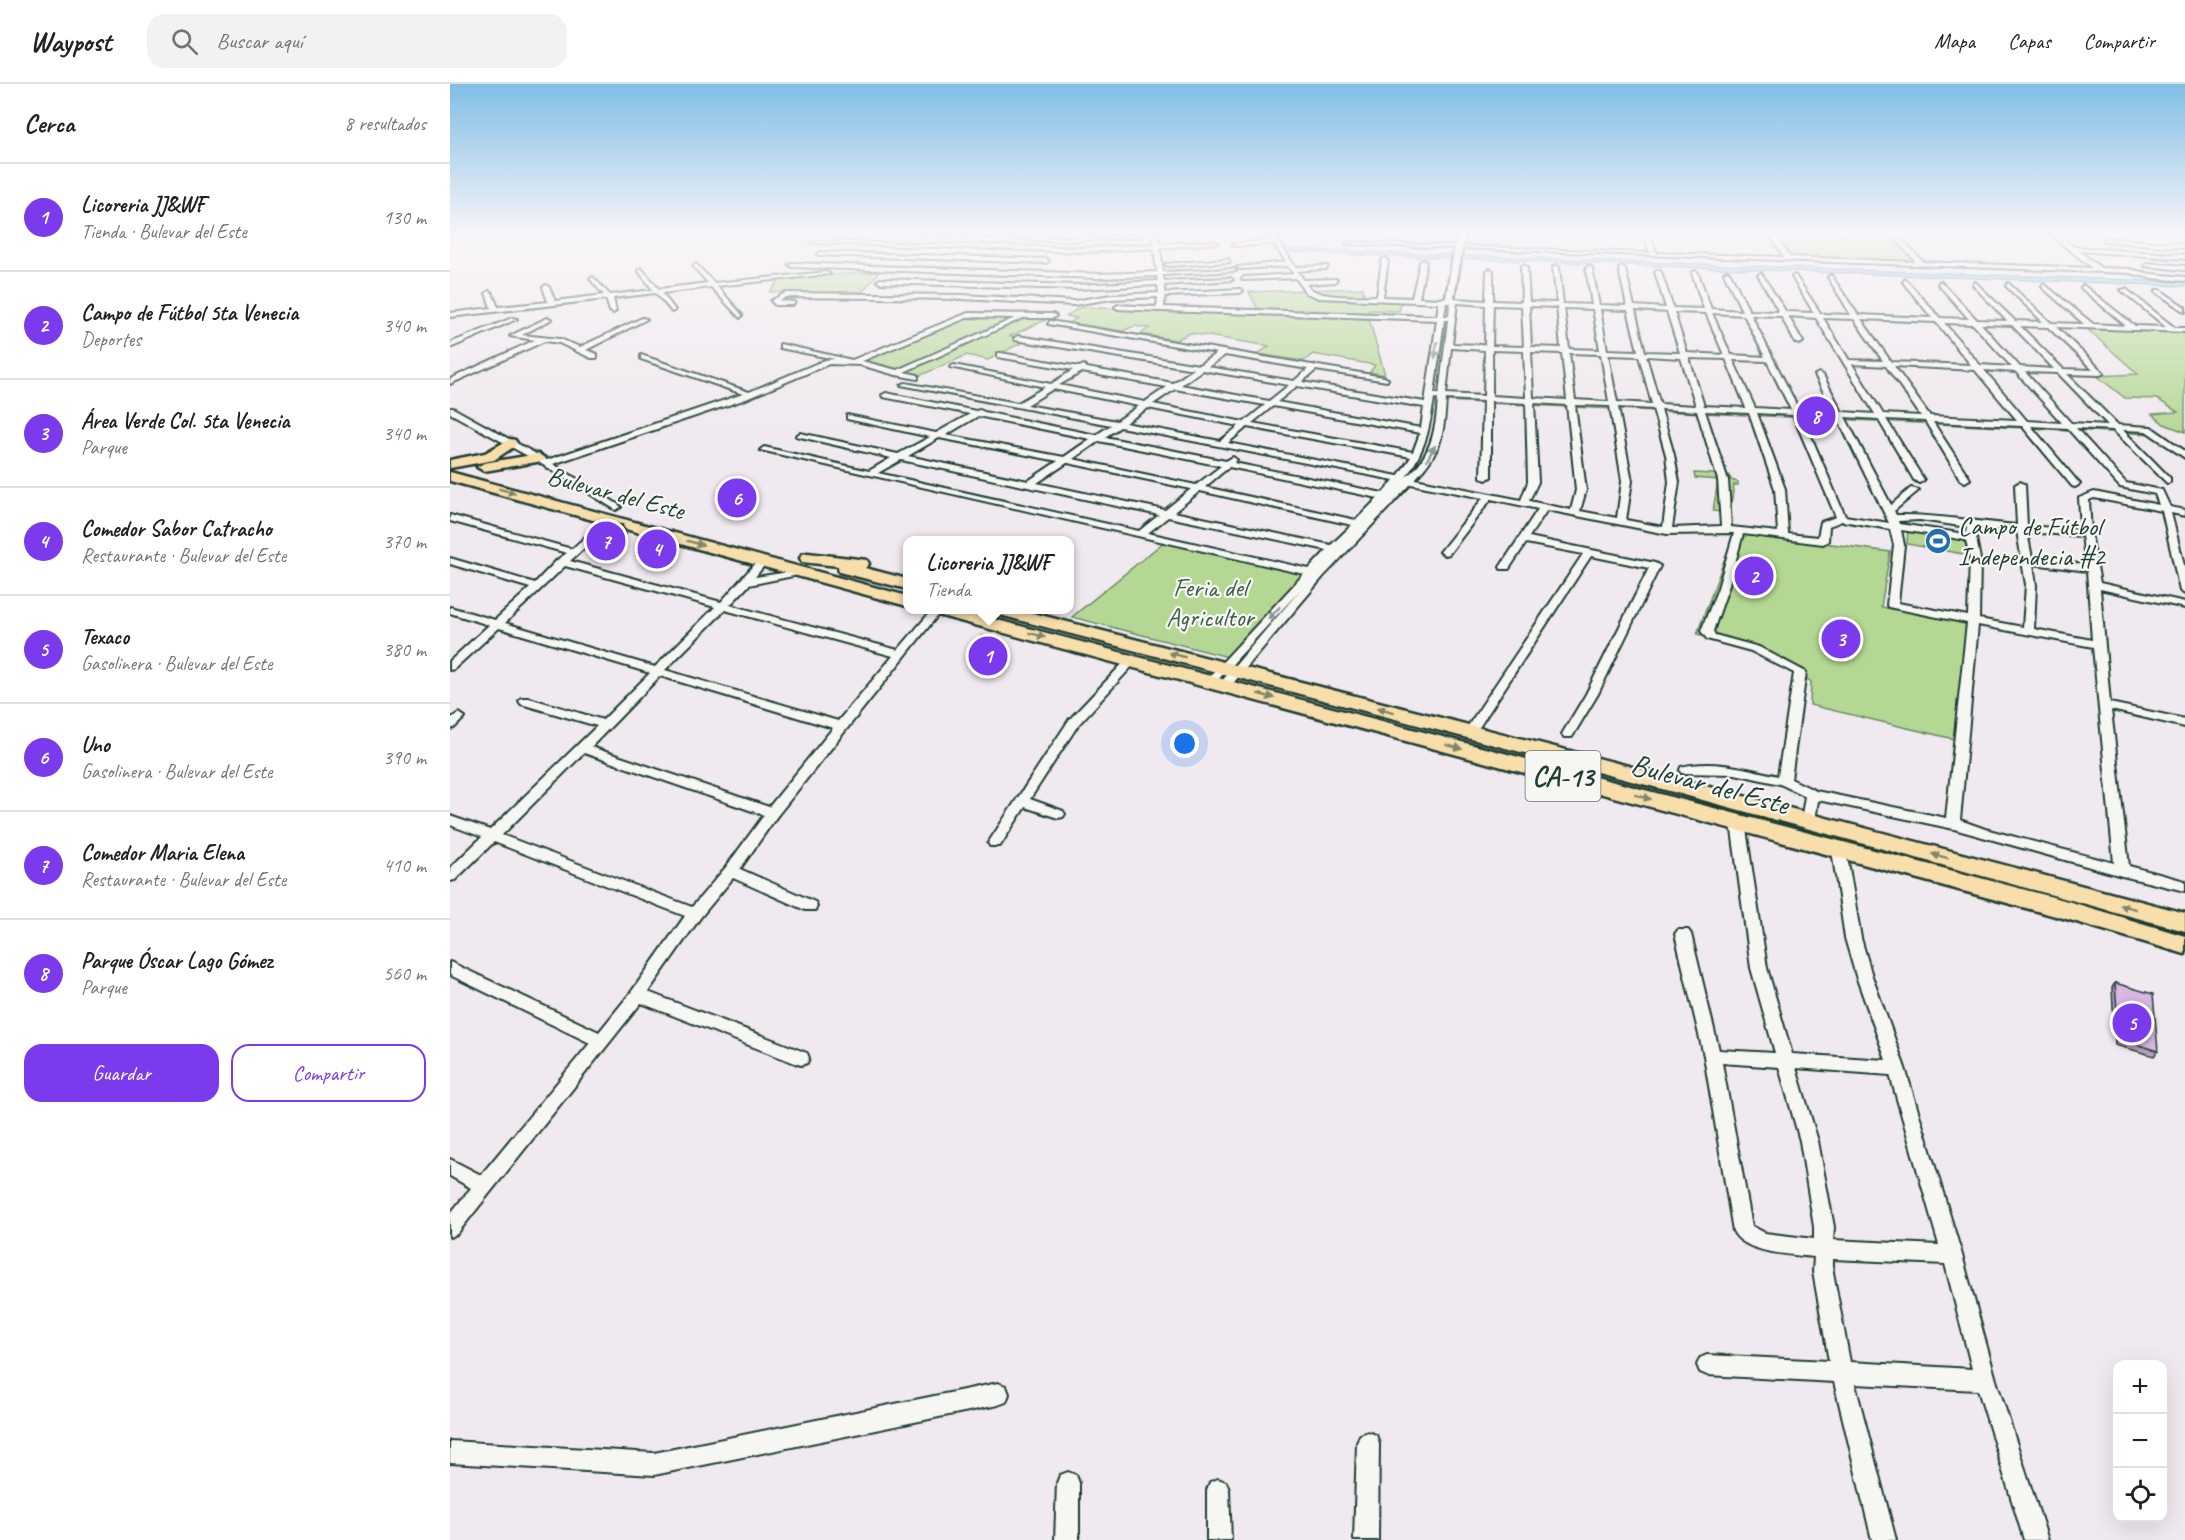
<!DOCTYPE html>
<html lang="es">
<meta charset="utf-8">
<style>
:root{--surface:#fff;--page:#f2f2f2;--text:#222;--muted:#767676;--line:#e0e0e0;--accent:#7c3aed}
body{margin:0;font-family:Caveat,sans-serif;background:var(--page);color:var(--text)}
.controls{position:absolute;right:18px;bottom:18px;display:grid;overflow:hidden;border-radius:12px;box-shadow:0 6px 24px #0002}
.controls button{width:54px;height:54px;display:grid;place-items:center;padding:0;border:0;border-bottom:2px solid var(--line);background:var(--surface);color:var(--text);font:30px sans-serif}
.you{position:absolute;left:735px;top:660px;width:21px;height:21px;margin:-15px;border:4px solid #fff;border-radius:50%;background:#1a73e8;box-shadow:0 0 0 9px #1a73e833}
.badge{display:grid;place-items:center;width:39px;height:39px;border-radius:50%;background:var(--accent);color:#fff;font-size:20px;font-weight:700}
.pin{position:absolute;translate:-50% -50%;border:3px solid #fff;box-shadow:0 2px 6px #0006}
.popup{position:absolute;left:453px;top:452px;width:171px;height:78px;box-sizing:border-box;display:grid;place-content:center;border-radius:12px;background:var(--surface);filter:drop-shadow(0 2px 4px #0005);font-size:20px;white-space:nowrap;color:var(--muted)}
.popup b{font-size:22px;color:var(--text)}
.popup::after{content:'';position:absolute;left:50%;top:100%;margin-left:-12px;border:12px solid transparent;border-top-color:var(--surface)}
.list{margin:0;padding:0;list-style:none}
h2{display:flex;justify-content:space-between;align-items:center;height:78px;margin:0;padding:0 24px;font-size:26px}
h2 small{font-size:20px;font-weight:400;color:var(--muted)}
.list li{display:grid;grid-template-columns:39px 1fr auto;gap:18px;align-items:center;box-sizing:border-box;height:108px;padding:0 24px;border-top:2px solid var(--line)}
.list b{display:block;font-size:22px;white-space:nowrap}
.list p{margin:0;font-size:20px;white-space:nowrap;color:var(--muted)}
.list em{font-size:20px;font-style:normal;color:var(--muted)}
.actions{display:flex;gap:12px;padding:18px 24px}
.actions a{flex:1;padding:14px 0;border:2px solid var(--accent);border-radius:18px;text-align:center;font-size:21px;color:var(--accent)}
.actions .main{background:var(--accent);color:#fff}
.icon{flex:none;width:33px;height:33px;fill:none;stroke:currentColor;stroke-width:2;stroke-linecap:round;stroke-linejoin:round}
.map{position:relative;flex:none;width:1735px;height:1456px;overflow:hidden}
header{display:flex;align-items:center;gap:36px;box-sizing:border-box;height:84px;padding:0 30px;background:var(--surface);border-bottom:2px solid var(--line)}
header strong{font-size:28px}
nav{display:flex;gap:33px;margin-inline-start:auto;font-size:21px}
.search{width:420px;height:54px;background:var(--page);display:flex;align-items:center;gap:15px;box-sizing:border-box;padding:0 21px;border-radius:18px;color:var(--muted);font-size:22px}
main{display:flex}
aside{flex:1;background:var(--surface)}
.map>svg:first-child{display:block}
.green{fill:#b4d893;stroke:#6a8a64;stroke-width:1.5}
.water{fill:#84cde4;stroke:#5c939e;stroke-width:1.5}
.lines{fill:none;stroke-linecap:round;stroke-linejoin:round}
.minor-casing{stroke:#1f3d34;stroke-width:4}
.tertiary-casing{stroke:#1f3d34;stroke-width:5}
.trunk-casing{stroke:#1f3d34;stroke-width:5}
.minor{fill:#f6f6f2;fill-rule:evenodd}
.tertiary{fill:#f6f6f2;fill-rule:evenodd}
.trunk{fill:#f8deab;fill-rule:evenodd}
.wall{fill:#bb9dc3;stroke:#1f3d34;stroke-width:1.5}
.shaded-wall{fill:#98809f;stroke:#1f3d34;stroke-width:1.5}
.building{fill:#d9b7e3;stroke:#1f3d34;stroke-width:1.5}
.oneway{fill:#8a9a93}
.oneway2{fill:#81856a}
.labels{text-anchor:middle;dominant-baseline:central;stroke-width:4.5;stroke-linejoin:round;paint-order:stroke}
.far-street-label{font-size:26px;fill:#1f3d34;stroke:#f6f6f2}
.far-poi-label{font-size:26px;fill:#1f3d34;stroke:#f6f6f2;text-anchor:start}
.far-park-label{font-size:26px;fill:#3d5c47;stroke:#f6f6f2}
.shield{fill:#f6f6f2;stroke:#60746d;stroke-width:1.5}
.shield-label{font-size:28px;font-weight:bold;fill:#1f3d34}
.street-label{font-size:30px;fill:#1f3d34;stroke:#f6f6f2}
</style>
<header>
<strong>Waypost</strong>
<div class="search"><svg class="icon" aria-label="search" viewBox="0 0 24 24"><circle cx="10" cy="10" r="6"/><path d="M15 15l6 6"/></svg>Buscar aquí</div>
<nav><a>Mapa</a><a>Capas</a><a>Compartir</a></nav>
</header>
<main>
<aside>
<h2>Cerca<small>8 resultados</small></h2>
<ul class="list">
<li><span class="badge">1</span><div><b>Licoreria JJ&amp;WF</b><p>Tienda · Bulevar del Este</p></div><em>130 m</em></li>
<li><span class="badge">2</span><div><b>Campo de Fútbol 5ta Venecia</b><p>Deportes</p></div><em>340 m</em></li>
<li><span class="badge">3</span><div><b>Área Verde Col. 5ta Venecia</b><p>Parque</p></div><em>340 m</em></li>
<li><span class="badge">4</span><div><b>Comedor Sabor Catracho</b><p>Restaurante · Bulevar del Este</p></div><em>370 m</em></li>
<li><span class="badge">5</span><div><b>Texaco</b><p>Gasolinera · Bulevar del Este</p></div><em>380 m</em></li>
<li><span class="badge">6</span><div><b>Uno</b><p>Gasolinera · Bulevar del Este</p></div><em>390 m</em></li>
<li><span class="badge">7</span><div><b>Comedor Maria Elena</b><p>Restaurante · Bulevar del Este</p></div><em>410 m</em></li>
<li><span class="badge">8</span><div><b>Parque Óscar Lago Gómez</b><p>Parque</p></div><em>560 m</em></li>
</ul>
<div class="actions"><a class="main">Guardar</a><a>Compartir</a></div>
</aside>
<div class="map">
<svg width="1735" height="1456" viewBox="0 0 1735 1456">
<rect width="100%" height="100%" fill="#f0e9ef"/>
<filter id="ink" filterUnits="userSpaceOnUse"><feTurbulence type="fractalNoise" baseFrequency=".0167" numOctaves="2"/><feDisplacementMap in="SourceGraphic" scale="12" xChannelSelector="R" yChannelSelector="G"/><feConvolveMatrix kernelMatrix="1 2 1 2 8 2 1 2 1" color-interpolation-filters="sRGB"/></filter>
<g filter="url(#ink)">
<!-- green -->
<path class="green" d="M1325,150L1442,151L1469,180L1340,175Z
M429,188L412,208H320L331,194Z
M913,204L915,215L952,216L949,227L919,226L917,230L809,227L799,208Z
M630,223L919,235L935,291L920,288L925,281L863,270L854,277L808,270L819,262L740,249L726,256L690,250L699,244L684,242L673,247L619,239L627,234L617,232Z
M517,229L602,233L560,252L577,256L538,276L517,271L462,295L400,278Z
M1635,243L1735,247V348L1714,340L1702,330L1728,328L1707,315L1675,314L1647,292L1688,290Z
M993,313L1695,346L1702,350L993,317Z
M1244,389L1279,391L1281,396L1288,398V401H1284L1280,429L1263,427L1268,396L1245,394Z
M1458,443L1519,455V471L1457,460Z
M1285,447L1440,468L1431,523L1517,537L1504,655L1360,621L1361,598C1331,571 1286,559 1247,550Z
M715,457L856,490L778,573L622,533Z"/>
<!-- water -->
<path class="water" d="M838,165L1735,198V202L840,168Z"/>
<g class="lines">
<!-- minor casing -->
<g class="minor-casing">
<path id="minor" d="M463,150L618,153L689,151L692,153L618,157Z
M703,150H709L710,160L765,157L768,159L710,164L713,188L783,185L786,187L713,191L714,197L780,194L783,196L714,201L715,209L790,205L793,207L790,209L715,212L714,223L987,232L989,219L869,214L856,209L846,194L792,196L794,193L844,190L838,182L790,185L787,183L836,178L824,160L785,162L782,160L822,156L818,150H824L845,183L878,182L876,185L847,187L854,196L887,195L885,198L856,200C866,216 908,212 927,212L932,176L935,174L938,176L933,213L962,214L970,178L973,176L976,178L969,214L991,215L1000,211L1007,215L1036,217L1037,187L1040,185L1043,187V217L1072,218L1071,183L1074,181L1077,183L1079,218L1107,219L1103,183L1106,181L1109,183L1113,220L1142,221L1136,184L1139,182L1142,184L1149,221L1177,222L1169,185L1172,183L1175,185L1184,222L1216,224L1205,188L1208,186L1211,188L1223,224L1254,225L1242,189L1245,187L1248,189L1261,225L1292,227L1274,189L1277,187L1280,189L1299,227L1329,228L1308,191L1311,189L1336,228L1364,229L1342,193L1345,191L1371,230L1401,231L1378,193L1381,191L1408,231L1482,234L1453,198L1455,195L1490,234L1519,235L1488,200L1490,197L1527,236L1557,237L1523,201L1525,198L1565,237L1593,238L1556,202L1558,199L1601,239L1634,240L1592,203L1594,200L1643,240L1676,242L1631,204L1633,201L1685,242L1716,243L1671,206L1676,205L1725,244H1735V248L1606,243L1654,289L1650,291L1617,290L1668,341L1701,343L1735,367V374L1696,347L1673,346L1720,394V398L1717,399L1663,346L1626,344L1676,399L1712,406L1720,423L1735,426V432L1721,429L1735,485V510L1730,507L1712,427L1644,414L1639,416L1641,449L1650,499L1735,518V524L1650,505L1660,619L1735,635V643L1661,626L1679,782L1735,797V807L1672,792L1504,745L1368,716L1365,737L1358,742L1351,737L1355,712L1330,700L1285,690L1231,689L1230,686L1231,683C1264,675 1297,685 1328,692L1344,589L1301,567L1257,555L1251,547L1268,504L1284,449L1217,450L1097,426L1079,453L1205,479L1210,482L1148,610L1122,653H1114L1112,650L1136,610L1199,484L1141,472L1026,648L1020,652L1014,648L1133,470L1076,459L1059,485H1051L1050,483L1088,425L1041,415L999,470L995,471L990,468L1033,414L961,400L873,493L779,604H771L769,601L771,598L851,505L765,599L761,601L755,597L854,490L310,366L314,363L419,387L441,374L346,352L350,349L448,370L480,353L397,335V331L486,349L520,330L433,313L432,311L436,309L526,327L530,326L534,328L646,351L661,341L451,301L455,299L568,319L595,303L500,283L504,281L601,300L623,286L548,273V269H551L629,283L634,281L637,284L723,299L744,285L565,256L564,254L568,252L749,281L767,269L598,240L600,237L934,293L938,295L937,297L866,286L852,298L975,318L987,236L710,227L668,225L665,223L668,221L707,223L708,213L661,215L624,221L512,215L336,213L329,217L345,218L343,221H325L321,217L335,209L512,211L624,217L661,211L709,209L708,201L627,205L430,199L427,197L430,195L627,201L708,197L707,192L648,194L342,183L339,181L342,179L648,190L707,188L704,164L634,168L361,159L364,157L634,164L704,160ZM996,219H1000L999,232H994ZM1007,219L1036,221L1035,261L1002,260ZM1043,221L1072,222L1074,263L1042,262ZM1079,222L1107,223L1111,264L1081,263ZM1114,224L1143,225L1150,266L1119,265ZM1150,225L1178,226L1188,267L1157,266ZM1185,226L1217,228L1230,269L1195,268ZM1224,228L1256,229L1274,271L1237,269ZM1262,229L1294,231L1315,273L1281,271ZM1301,231L1331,232L1345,258L1349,260L1353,258L1338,232L1366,234L1425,330L1392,328L1373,291L1369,289L1365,291L1384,328L1349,326ZM1373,234L1404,235L1433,277L1399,276ZM1411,235L1486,238L1521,281L1441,278ZM994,236H998L989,310H984ZM1494,239L1523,240L1562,283L1530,281ZM1531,240L1562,241L1604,285L1570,283ZM1570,242L1598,243L1643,286L1613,285ZM1001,264L1035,266L1034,312L996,310ZM1042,266L1074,267L1076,314L1042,312ZM1081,268L1112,269L1117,316L1083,314ZM1119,269L1151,270L1159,318L1125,316ZM775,271L858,285L844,297L758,283ZM1158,271L1189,272L1202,320L1167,318ZM1196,272L1231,274L1246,322L1210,320ZM1239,274L1276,275L1296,324L1254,322ZM1283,276L1317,277L1341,326L1305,324ZM1402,280L1436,282L1471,332L1433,330ZM1444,282L1525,286L1567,336L1480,332ZM752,286L839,301L819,317L731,301ZM1534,286L1566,288L1612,339L1577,337ZM632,288L717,303L695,318L609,301ZM1575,288L1608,289L1658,341L1621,339ZM847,302L974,323L971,344L827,318ZM603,305L689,322L667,337L577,321ZM725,305L815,321L794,338L703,320ZM984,314L988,315C986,346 981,373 956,393C975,366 979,348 984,314ZM996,315L1033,317L1031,393L1036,396L1041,393V317L1076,319L1078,398L1071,416L965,395C991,368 994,352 996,315ZM1084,319L1117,321L1126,406L1121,426L1079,417L1088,398ZM1125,321L1160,322L1172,397L1167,434L1130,427L1136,406ZM823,322L970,349L963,368L802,339ZM1168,323L1203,325L1216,371L1219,398L1213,443L1176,436L1182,397ZM698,324L789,342L770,357L675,339ZM1211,325L1247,327L1268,396L1271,442L1222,444L1229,398L1224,371ZM1255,327L1299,329L1325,405L1328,448L1281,443L1278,396ZM1307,329L1343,331L1386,433L1371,438L1368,453L1338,450L1335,405ZM1352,331L1387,333L1439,439L1395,432ZM528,332L640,355L614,373L496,351ZM1395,333L1428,335L1464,396L1469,399L1474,396L1436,335L1475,337L1510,395L1515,398L1520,395L1483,338L1572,342L1622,402L1625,403L1630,400L1628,398L1581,342L1617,344L1670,403L1705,410L1709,421L1644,408L1629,414L1631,446L1577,442L1575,401L1570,398L1565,401L1567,441C1527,438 1486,430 1446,431L1444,427L1469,406L1461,404L1441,421ZM670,343L944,396L933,409L784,379L787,376L783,373L776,377L655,353ZM797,343L961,373L948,392L778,359ZM489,354L608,377L578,397L458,372ZM649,357L771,382L746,401L623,375ZM451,376L709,431L689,447L428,389ZM617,379H618L741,405L715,426L587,399ZM779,383L928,414L906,436L755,403ZM750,407L902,441L881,461L724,428ZM718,433L877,466L859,485L698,449ZM1470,436L1517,443L1516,450L1449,440L1448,437ZM1392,437L1440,445L1444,461L1437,521L1438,523L1517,539L1496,734L1366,707L1341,695L1356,588L1309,563L1265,551L1263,547L1278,504L1293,450L1373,460L1378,457L1379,442ZM1527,444L1567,447L1576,501L1573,543L1529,535L1530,475L1526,454ZM1451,446L1516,456L1520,475L1518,532L1448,519L1454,461ZM1577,448L1632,452L1636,481L1582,474ZM1583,480L1637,487L1642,556L1584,545L1586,501ZM1528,541L1643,563L1664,779L1535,745L1510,736Z
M1193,150H1199L1207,169L1334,173L1319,150H1325L1340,173L1466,178L1441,150H1447L1473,178L1642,184L1600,150H1607L1624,163L1735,171V175L1629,167L1651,184L1679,185L1701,190L1735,193V197L1701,194L1679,189L896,160L899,158L1200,169Z
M1656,154L1735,160V164L1654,157Z
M370,168L596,175L599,177L596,179L368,171Z
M778,175L780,178L718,182L715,180Z
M1697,179L1735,182V186L1695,182Z
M246,180L264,199L377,188L380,190L267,202L292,231L290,234L261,203L212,209L225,226L222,228L206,209L163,214L166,227L163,229L160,227L156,215L0,233V229L41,224L36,209L39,207L42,209L48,223L98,218L93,203L96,201L99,203L105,217L154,211L140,195L143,193L160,211L203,206L188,186L191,184L209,205L258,199L243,182Z
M1706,206H1710L1735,223V228L1706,208Z
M518,229L603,230L606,232L603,234H573L454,288L468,291V295L446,291L410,281L379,280L296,315L103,380L169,421L171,423L166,426L85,376L0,329V324H3L97,376L293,310L191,275V271L299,308L375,276L385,275L330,264V260L402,276ZM519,233L565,234L447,286L412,277Z
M62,234L67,235L0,264V259Z
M97,234L102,235L72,251L110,255L130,263L192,234L197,235L136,266L147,270V274H141L109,259L95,257L0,300V295L85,256L60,252Z
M0,431L122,465L149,441H155V445L120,477L271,518L308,476L312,475L317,478L305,493L353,486V490L299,501L280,521L448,566L482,526H492L327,732L290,785L365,818L367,822L365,826H355L283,794L250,834L198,908L357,969L359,974L357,979L351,981L345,979L191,919L7,1150L0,1153V1130L21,1104L0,1092V1075L31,1091L140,959L0,891V878L149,948L182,907L235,832L44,758L5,796L0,797V784L32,753L0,741V732L40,746L147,642L71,620L69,617L71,614H79L153,636L200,589L49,544L4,585L0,586V577L39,541L0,529V523L45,536L80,504L0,480V474L85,499L107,476L117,469L0,437ZM115,482L265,523L205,583L55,539ZM275,526L443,572L388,637L215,586ZM210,592L383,644L319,723L141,663ZM134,669L314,731L276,783L242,823L52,751Z
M682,573L686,574V578L628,641L580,715L613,727L615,730L613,733L608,734L575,723L550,762H540L538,759L540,756L619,636L678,574Z
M9,629L15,633L4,644L0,645V635Z
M1288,734L1295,739L1317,884L1342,970L1436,976L1406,892L1395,854L1382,766L1389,761L1396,766L1411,854L1422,892L1455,984L1512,1171L1546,1296L1598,1456H1574L1528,1306L1405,1300L1446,1456H1422L1384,1298L1257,1291L1250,1288L1247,1281L1250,1274L1257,1271L1379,1277L1363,1188L1364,1173C1341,1170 1294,1170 1283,1147L1254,972L1225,850L1228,846H1238L1241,850L1269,966L1325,969L1301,884L1281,739ZM1272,979L1329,983L1350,1057L1364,1143V1155L1315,1149L1302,1142ZM1346,984L1440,991L1489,1161L1383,1156L1384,1143L1368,1057ZM1383,1175L1495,1180L1522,1285L1400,1278L1383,1188Z
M548,1299L556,1302L559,1310L556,1318L548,1321L204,1391L0,1379V1357L204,1369Z
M918,1348L926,1351L929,1359L928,1456H904L907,1359L910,1351Z
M618,1388L626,1391L629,1399V1456H605L607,1399L610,1391Z
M768,1395L776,1398L779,1406L781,1456H757V1406L760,1398Z"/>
</g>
<!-- tertiary casing -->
<g class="tertiary-casing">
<path id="tertiary" d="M1007,150H1015L1004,213L1000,215L996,213Z"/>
</g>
<!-- trunk casing -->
<g class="trunk-casing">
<path id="trunk" d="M60,355L65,356L67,359L65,362L44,376L0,384V376L35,369Z
M88,370L95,374L93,377L34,387L27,383L34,379Z
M0,388L457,512V522L0,397Z
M358,469L417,476L419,480L415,484L457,495V505L389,488L388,482L352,478L350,474L352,470Z
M481,526H509L1614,816L1735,852V870L1613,834L484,530Z
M543,526H571L1233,696L1735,829V847L1227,709L546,530Z"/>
</g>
<!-- minor -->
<use href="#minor" class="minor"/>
<!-- tertiary -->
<use href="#tertiary" class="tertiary"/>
<!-- trunk -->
<use href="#trunk" class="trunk"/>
</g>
<!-- wall -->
<path class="wall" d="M172,441L176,450L158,461H141L137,451Z
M552,566L542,578L525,577L523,567Z
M1665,899L1708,967L1704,972L1665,961L1662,904Z"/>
<!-- shaded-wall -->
<path class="shaded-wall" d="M172,441L176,450L158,461L154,452Z
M550,556L552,566L542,578L540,568Z"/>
<!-- building -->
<path class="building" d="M152,438L172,441L154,452L137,451Z
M532,552L550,556L540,568L523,567Z
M1665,899L1703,910L1708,967L1669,955Z"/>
<!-- one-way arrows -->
<defs><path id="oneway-solid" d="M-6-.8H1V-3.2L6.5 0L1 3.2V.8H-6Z" transform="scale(1.5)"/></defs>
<g class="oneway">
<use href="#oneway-solid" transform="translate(986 266) rotate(98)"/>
<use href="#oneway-solid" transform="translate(981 369) rotate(-61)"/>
<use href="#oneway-solid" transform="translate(824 529) rotate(133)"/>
</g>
<g class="oneway2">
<use href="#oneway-solid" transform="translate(57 407) rotate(15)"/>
<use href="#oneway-solid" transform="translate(245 459) rotate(15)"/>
<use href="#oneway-solid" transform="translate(587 551) rotate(15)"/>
<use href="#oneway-solid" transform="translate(727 571) rotate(-165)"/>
<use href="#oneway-solid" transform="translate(816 612) rotate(15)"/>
<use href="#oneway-solid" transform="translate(936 626) rotate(-165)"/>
<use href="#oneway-solid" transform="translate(1004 663) rotate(15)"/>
<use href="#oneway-solid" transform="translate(1193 713) rotate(15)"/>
<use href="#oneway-solid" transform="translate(1490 772) rotate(-165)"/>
<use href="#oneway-solid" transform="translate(1678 823) rotate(-165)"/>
</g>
</g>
<!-- sky -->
<linearGradient id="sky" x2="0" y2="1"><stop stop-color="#80bee6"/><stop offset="0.42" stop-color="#f8f5f8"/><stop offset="1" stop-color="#f8f5f8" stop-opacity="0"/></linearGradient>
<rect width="1735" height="354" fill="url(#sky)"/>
<!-- icons -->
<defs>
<g id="stadium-disc" transform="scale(1.35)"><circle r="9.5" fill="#1f6fb2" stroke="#f6f6f2"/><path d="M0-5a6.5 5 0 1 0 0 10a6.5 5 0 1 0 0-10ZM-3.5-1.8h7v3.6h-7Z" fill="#fff"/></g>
</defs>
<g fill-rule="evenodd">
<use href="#stadium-disc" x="1488" y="457"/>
</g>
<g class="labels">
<!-- far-street labels -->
<g class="far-street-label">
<text transform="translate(166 409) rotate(15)">Bulevar del Este</text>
</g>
<!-- far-poi labels -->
<g class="far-poi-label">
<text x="1508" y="442">Campo de Fútbol<tspan x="1508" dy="30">Independecia #2</tspan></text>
</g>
<!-- far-park labels -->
<g class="far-park-label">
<text x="760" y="503">Feria del<tspan x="760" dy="30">Agricultor</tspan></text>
</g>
<!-- shield labels -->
<rect class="shield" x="1075.5" y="667" width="75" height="50" rx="4.5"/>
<g class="shield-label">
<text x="1113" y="692">CA-13</text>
</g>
<!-- street labels -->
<g class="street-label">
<text transform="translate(1260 700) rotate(15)">Bulevar del Este</text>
</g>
</g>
</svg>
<div class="controls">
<button>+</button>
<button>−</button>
<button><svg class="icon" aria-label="locate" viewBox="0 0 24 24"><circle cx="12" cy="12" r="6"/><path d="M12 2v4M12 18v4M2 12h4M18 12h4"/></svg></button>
</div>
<div class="you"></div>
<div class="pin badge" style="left:538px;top:572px">1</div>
<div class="popup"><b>Licoreria JJ&amp;WF</b>Tienda</div>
<div class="pin badge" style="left:1304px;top:492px">2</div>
<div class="pin badge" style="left:1391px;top:555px">3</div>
<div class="pin badge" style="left:207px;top:465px">4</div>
<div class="pin badge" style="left:1682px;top:939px">5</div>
<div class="pin badge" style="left:287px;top:414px">6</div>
<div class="pin badge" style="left:156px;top:457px">7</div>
<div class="pin badge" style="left:1366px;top:332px">8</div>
</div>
</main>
